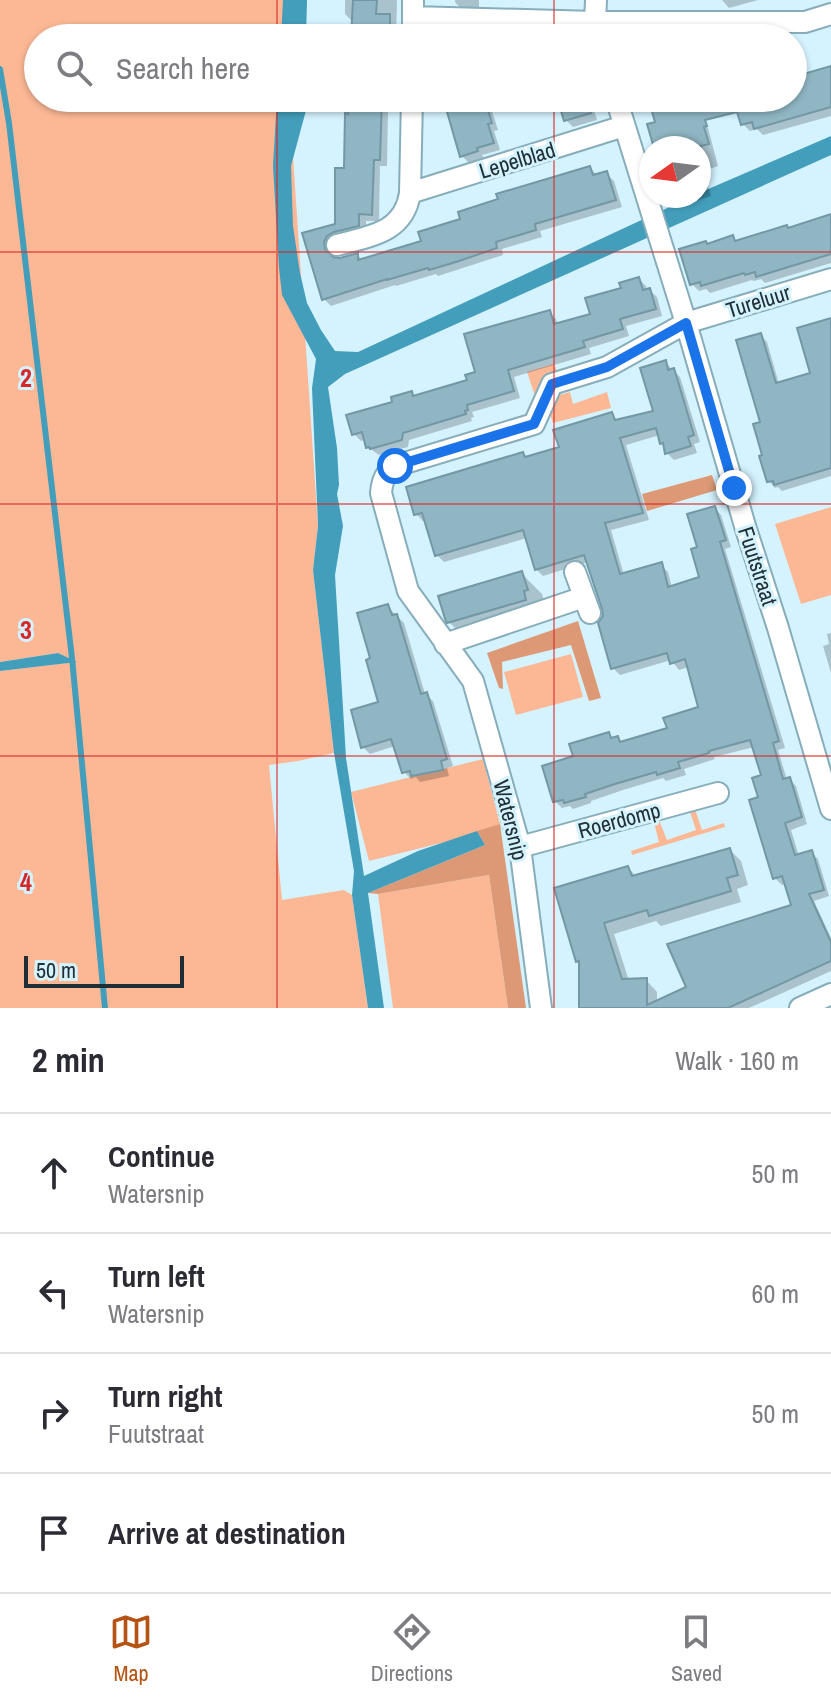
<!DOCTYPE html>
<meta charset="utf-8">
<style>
:root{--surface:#fff;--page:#f2f2f3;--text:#2b2b33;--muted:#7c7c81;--line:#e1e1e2;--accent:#b45313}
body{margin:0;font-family:"Archivo Narrow",sans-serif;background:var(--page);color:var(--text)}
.compass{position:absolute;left:639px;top:136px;width:72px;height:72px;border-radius:50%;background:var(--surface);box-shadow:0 2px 6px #0004;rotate:256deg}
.scale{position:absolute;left:24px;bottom:20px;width:160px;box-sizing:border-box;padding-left:8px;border:4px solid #202f35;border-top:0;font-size:22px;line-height:28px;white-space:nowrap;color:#202f35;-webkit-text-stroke:6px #d4f3ff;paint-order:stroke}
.stop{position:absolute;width:24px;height:24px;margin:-18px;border:6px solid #1a73e8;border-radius:50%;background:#fff}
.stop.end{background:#1a73e8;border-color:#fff;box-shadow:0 2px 8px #0008}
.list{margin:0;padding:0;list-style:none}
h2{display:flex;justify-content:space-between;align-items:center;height:104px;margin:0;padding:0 32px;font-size:34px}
h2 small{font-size:26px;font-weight:400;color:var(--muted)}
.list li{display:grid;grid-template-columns:52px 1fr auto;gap:24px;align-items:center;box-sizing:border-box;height:120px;padding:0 32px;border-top:2px solid var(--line)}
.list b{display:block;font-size:30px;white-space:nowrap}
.list p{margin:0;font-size:26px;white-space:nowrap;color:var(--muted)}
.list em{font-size:26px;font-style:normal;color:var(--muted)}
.icon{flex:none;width:44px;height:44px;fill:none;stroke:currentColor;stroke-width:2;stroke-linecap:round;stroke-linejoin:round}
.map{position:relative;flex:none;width:831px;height:1008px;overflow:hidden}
.search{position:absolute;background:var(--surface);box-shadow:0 2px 6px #0004;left:24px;right:24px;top:24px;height:88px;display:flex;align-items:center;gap:20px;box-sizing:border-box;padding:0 28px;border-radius:44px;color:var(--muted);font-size:30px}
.sheet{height:584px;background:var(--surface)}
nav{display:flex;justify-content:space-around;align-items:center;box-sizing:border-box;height:112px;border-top:2px solid var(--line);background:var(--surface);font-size:22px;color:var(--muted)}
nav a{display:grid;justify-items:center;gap:4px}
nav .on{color:var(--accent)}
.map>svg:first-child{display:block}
.green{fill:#fcb895}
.forest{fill:#dd9976}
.water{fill:#439ebb}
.shadow{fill:#0003}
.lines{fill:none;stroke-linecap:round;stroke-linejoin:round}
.stream{stroke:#439ebb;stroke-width:6}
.building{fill:#90b6c4;stroke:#7398a5;stroke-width:2}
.minor-casing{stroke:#87adbb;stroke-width:24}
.minor{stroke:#fff;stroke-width:20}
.route{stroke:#1a73e8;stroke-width:10}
.grid{fill:none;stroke:#d62828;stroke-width:2;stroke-opacity:0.55}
.labels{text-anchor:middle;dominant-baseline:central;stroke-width:6;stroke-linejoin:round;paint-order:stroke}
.street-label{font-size:22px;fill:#202f35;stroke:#d4f3ff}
.grid-label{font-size:26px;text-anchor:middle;font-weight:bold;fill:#d62828;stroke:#d4f3ff;stroke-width:6;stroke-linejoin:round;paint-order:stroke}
</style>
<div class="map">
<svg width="831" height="1008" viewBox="0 0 831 1008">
<rect width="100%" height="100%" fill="#d4f3ff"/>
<!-- green -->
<path class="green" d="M0,0H283L285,38H38V98H289L318,526L313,570L334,753L298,761L269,765L282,900L344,890L352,895L368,1008H0V671L75,662L58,653L0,662Z
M554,364L557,371L549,376L536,399L527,372Z
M570,392L573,404L607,392L611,408L553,423L549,411L553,397Z
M831,507V595L801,604L775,524Z
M571,654L583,697L516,715L504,672Z
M483,759L501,828L369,861L351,792Z
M695,809L702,830L724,823L725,827L632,855L631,851L659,842L654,823L659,820L667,840L696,830L690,812Z
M489,875L508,1008H393L378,894Z"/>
<!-- forest -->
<path class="forest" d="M712,475L717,490L647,511L642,494Z
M578,621L601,698L589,701L571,645L502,662L503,689L499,688L487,653Z
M500,824L526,1008H508L489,875L378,894L368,893L485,845L477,831Z"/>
<!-- water -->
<path class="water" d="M283,0H307L306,38H281Z
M277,98H308V103L291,166L293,226L300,273L307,303L321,330L335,351L358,352L693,196H699V193L831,136V155L345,374L328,387L337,448L339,485L337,494L343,526L335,575L346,758L364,876L418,851L477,831L485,845L368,893L384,1008H368L352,895L354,871L334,753L313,570L318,526L312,388L316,359L282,295L279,268L273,166Z
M58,653L77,662L0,671V662Z"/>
<!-- shadow -->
<path class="shadow" d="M345,0H397L396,38H353L352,21L345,14Z
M455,0H479V10H462L455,2Z
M722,0H758L729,8Z
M455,34L460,38H441Z
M831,67V116L763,135L757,129L750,131L743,124L741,117L736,112L732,98H793V79Z
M353,98H395L394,111H388L387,166H380L379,221H366V233L331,250L333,259L358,255L363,261L423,243L462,220L590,168L598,176L606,174L614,181L622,207L540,231L542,237L502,249L503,255L438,276L436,274L396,286L395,285L331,306L324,299L305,235L337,226L346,170L350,116Z
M445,98H488L498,130L494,131L500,150L482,155L484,158L469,163L462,156Z
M559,98H590L597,120L573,127L566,120Z
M650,98H681L708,128L718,166L704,171L711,196L687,204L680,196H699V148H656L657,123Z
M831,216V263L765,283L761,279L754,281L752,280L710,293L706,289L699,291L692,284L707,246L732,238L737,242L789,230Z
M639,279L646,286L647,291L649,290L657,297L662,316L626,326L629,336L589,348L591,354L514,377L520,398L472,412L474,417L471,418L472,421L409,440L408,447L379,455L368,447L366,439L361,441L354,434L395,403L412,393L416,397L469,381L549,312L556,319L558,325L592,315L623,289Z
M760,335L767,342L779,384L831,388V476L782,491L778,487L775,488L769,481L764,456Z
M665,362L680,377L700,442L694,444L697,453L674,460L667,453L660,435L626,445L649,520L611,530L624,575L661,565L668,572L672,588L702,579L699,549L715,508L721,515L731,547L725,549L785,748L778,750L787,780L789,779L796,786L807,824L791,830L799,856L811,852L818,859L829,896L814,901L831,938V971L749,1008H675L688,988L794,907L787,883L782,885L775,878L760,798L763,777L754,747L714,757L715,759L684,769L686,775L666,781L663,778L623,790L591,801V803L573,809L570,806L562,808L555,801L576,758L608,734L613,739L618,738L623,743L669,730L701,708L689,667L679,670L671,660L620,675L613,668L605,617L588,562L543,576L536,569L527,538L444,562L437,555L427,520L423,521L416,514L522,454L527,459L561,449L611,415L618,422L655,412Z
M521,573L542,594L547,611L470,643L449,622Z
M387,606L404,623L425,694L433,701L453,766L447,768L449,776L420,782L416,777L411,779L404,772L395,746L370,754L363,747L380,703L373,660Z
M831,633V673L823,646L829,644L827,634Z
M730,850L741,861L748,885L737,889L741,902L661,926L656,921L614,934L629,981L646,980L657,992V1008H581V964L577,961L628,868L637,877Z"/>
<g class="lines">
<!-- stream -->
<path class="stream" d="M0,69L9,123L72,658L105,1008"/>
</g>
<!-- building -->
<path class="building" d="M353,0H377L376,14H390V38H351Z
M831,66V107L754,129L752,122L741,125L737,112L705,120L707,126L704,127L709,144L693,148H654L647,124L655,122L648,98H793V77Z
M351,98H382L380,160H374L372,215L359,214V226L334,232L327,236L324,242L325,249L333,257L340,258L358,253V260L421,241L418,232L460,219L458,212L498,199L496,194L590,166L593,175L607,171L616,200L535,224L536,230L496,242L497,248L456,262L429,270L428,268L387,280V279L322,300L302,233L335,224V168H344L345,113L348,114V104H351Z
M443,98H484L492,123L488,124L494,143L477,148L478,151L460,157Z
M557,98H586L591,113L564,121Z
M831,214V254L756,277L755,272L745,275L744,273L701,286L700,282L690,285L679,249L706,241L707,244L733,235L735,241L787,225L788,228Z
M639,277L643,290L650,288L656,309L620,319L623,329L583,341L585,347L508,370L514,391L467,405L468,410L465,411L466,414L403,433L402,440L370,449L369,447L366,448L362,432L352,435L346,415L392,402L391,397L412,391L413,396L467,380L465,375L475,372L464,334L550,310L554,324L590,314L585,298L621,288L619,283Z
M831,318V468L774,485L773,481L767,482L759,456L762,455L753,424L760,422L736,340L761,333L776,383L810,373L797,328Z
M666,360L668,370L674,368L694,435L688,437L691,446L665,454L663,443L660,444L656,428L620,438L643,513L605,523L620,574L662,562L668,587L699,577L691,549L697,547L687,514L715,506L726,540L720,542L779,741L773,743L783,779L790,777L802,817L785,823L795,855L812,850L824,890L809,894L831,942V961L728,1008H579V961L576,962L554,888L628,866L632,876L730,848L738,875L727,878L731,891L649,916L647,910L604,923L622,979L647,978V1005L686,987L667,944L791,905L782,876L773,879L749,800L758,797L752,778L761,775L750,740L709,751V753L678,762L680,768L657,775L656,772L615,784L585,794L586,797L564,803L563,800L553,802L542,766L573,756L569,744L609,732L611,738L618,736L620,742L667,728L663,718L698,707L685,659L670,664L667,653L611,669L598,623L603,616L602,609L584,555L535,570L523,530L435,556L422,513L414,515L406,487L523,452L525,457L559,447L553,430L612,412L615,420L653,411L640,368Z
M522,571L528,590L524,591L526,600L447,623L446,622L438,596Z
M388,604L392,615L397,614L421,694L427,692L447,759L441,761L443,770L411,776L410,771L402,773L391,739L361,748L351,710L378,702L366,660L370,658L357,613Z"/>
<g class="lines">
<!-- minor casing -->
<g class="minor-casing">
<path id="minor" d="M596,0L595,22L600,38
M413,17L595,22H805L831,14
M413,38V0
M616,98L686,323L745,526L778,628L831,809
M410,193L624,126
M337,245C370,236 404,233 410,193L412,98
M575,572L590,613
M445,644L584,597
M520,847L718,793
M541,1008L520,847L473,681L408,591L381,493C382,481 385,473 395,466L534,424L552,384L607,367L686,323L831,279
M800,1008L831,994"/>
</g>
<!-- minor -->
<use href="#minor" class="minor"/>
</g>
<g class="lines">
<!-- route -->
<path class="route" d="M395,466L534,424L552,384L607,367L686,323L734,488"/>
</g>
<!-- grid -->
<path class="grid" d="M277,0V38M554,0V38M277,98V1008M554,98V1008M0,252H831M0,504H831M0,756H831"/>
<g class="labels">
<!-- street labels -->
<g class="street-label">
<text transform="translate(517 160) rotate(-17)">Lepelblad</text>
<text transform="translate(758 301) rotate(-17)">Tureluur</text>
<text transform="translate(758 566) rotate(72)">Fuutstraat</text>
<text transform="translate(511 820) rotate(76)">Watersnip</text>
<text transform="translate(619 820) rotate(-15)">Roerdomp</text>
</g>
</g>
<g class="grid-label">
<text x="26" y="387">2</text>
<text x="26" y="639">3</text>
<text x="26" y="891">4</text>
</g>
</svg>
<svg class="compass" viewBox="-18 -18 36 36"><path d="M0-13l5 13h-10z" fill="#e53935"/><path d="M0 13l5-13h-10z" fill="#7c7c81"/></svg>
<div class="scale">50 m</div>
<div class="stop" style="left:395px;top:466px"></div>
<div class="stop end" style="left:734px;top:488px"></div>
<div class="search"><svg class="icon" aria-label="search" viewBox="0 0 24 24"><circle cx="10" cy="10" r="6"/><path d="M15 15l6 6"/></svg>Search here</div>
</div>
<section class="sheet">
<h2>2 min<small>Walk · 160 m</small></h2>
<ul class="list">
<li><svg class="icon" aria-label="ahead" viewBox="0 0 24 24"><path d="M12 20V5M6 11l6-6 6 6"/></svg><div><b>Continue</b><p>Watersnip</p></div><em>50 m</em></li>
<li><svg class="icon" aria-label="left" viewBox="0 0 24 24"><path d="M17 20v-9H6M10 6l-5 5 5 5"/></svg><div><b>Turn left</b><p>Watersnip</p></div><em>60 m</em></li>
<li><svg class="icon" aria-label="right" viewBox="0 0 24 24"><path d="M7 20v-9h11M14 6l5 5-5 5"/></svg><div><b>Turn right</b><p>Fuutstraat</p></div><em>50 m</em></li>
<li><svg class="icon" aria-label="arrive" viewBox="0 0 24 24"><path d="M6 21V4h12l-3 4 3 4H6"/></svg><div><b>Arrive at destination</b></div></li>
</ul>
</section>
<nav>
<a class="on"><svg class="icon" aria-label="map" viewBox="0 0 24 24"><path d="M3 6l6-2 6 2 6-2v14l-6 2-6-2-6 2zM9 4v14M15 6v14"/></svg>Map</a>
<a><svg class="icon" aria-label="directions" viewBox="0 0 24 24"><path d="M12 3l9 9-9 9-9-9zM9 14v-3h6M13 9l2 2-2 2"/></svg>Directions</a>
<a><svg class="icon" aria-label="saved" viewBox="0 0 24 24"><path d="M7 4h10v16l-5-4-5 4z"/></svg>Saved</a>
</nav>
